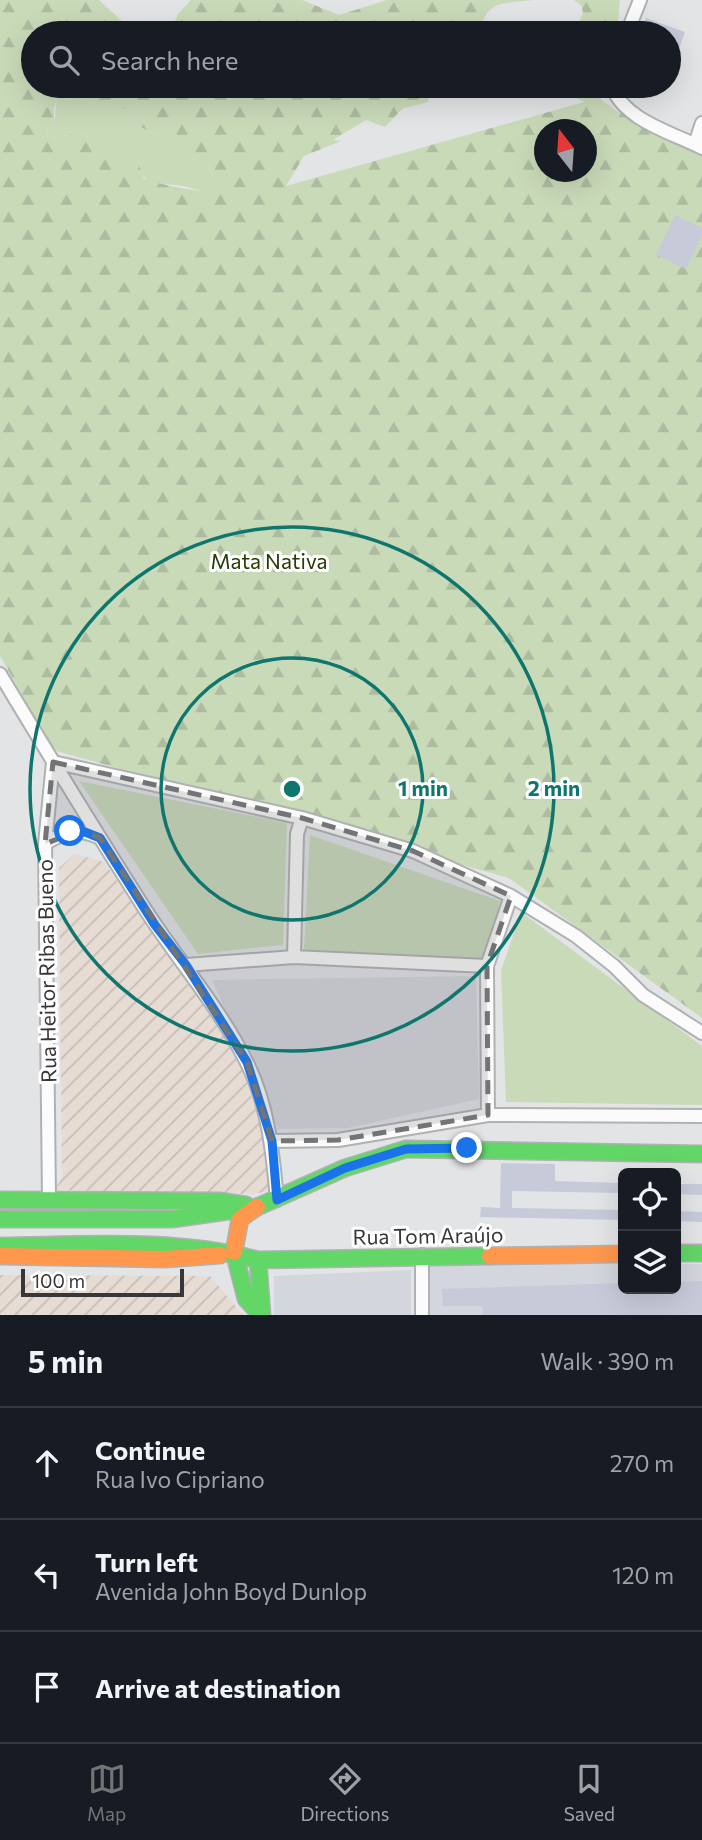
<!DOCTYPE html>
<meta charset="utf-8">
<style>
:root{--surface:#171b24;--page:#242831;--text:#f1f3f6;--muted:#9ea1a6;--line:#363941;--accent:#737476}
body{margin:0;font-family:Commissioner,sans-serif;background:var(--page);color:var(--text)}
.controls{position:absolute;right:21px;bottom:21px;display:grid;overflow:hidden;border-radius:10px;box-shadow:0 7px 28px #0002}
.controls button{width:63px;height:63px;display:grid;place-items:center;padding:0;border:0;border-bottom:2px solid var(--line);background:var(--surface);color:var(--text);font:35px sans-serif}
.compass{position:absolute;left:534px;top:119px;width:63px;height:63px;border-radius:50%;background:var(--surface);box-shadow:0 7px 28px #0002;rotate:343deg}
.scale{position:absolute;left:21px;bottom:18px;width:163px;box-sizing:border-box;padding-left:7px;border:4px solid #373739;border-top:0;font-size:19px;line-height:24px;white-space:nowrap;color:#373739;-webkit-text-stroke:5px #fff;paint-order:stroke}
.stop{position:absolute;width:21px;height:21px;margin:-16px;border:5px solid #1a73e8;border-radius:50%;background:#fff}
.stop.end{background:#1a73e8;border-color:#fff;box-shadow:0 2px 7px #0008}
.list{margin:0;padding:0;list-style:none}
h2{display:flex;justify-content:space-between;align-items:center;height:91px;margin:0;padding:0 28px;font-size:30px}
h2 small{font-size:23px;font-weight:400;color:var(--muted)}
.list li{display:grid;grid-template-columns:46px 1fr auto;gap:21px;align-items:center;box-sizing:border-box;height:112px;padding:0 28px;border-top:2px solid var(--line)}
.list b{display:block;font-size:26px;white-space:nowrap}
.list p{margin:0;font-size:23px;white-space:nowrap;color:var(--muted)}
.list em{font-size:23px;font-style:normal;color:var(--muted)}
.icon{flex:none;width:38px;height:38px;fill:none;stroke:currentColor;stroke-width:2;stroke-linecap:round;stroke-linejoin:round}
.map{position:relative;flex:none;width:702px;height:1315px;overflow:hidden}
.search{position:absolute;background:var(--surface);box-shadow:0 7px 28px #0002;left:21px;right:21px;top:21px;height:77px;display:flex;align-items:center;gap:18px;box-sizing:border-box;padding:0 24px;border-radius:38px;color:var(--muted);font-size:26px}
.sheet{height:427px;background:var(--surface)}
nav{display:flex;justify-content:space-around;align-items:center;box-sizing:border-box;height:98px;border-top:2px solid var(--line);background:var(--surface);font-size:19px;color:var(--muted)}
nav a{display:grid;justify-items:center;gap:4px}
nav .on{color:var(--accent)}
.map>svg:first-child{display:block}
.built{fill:#d4d6dd}
.industrial{fill:url(#industrial-furrows)}
.green{fill:#c9dab9}
.forest{fill:url(#forest-firs);fill-rule:evenodd}
.building{fill:#c7cad9}
.lines{fill:none;stroke-linecap:round;stroke-linejoin:round}
.street-casing{stroke:#b0b1b3;stroke-width:16}
.fast-casing{stroke:#b0b1b3;stroke-width:19}
.slow-casing{stroke:#b0b1b3;stroke-width:19}
.street{stroke:#fbfbfb;stroke-width:12}
.fast{stroke:#63d668;stroke-width:16}
.slow{stroke:#ff974d;stroke-width:16}
.route{stroke:#1a73e8;stroke-width:9}
.marked{fill:#737476;fill-opacity:0.2;stroke:#737476;stroke-width:5;stroke-dasharray:14 9;stroke-linejoin:round}
.ring{fill:none;stroke:#0f766e;stroke-width:3.5}
.labels{text-anchor:middle;dominant-baseline:central;stroke-width:6;stroke-linejoin:round;paint-order:stroke}
.park-label{font-size:21px;fill:#253c02;stroke:#fff}
.street-label{font-size:21px;fill:#373739;stroke:#fff}
.centre{fill:#0f766e;stroke:#fff;stroke-width:3.5}
.ring-label{font-size:21px;text-anchor:middle;font-weight:bold;fill:#0f766e;stroke:#fff;stroke-width:6;stroke-linejoin:round;paint-order:stroke}
</style>
<div class="map">
<svg width="702" height="1315" viewBox="0 0 702 1315">
<defs>
<pattern id="industrial-furrows" width="10" height="10" patternUnits="userSpaceOnUse" patternTransform="scale(1.75)"><rect width="10" height="10" fill="#e6dcd4"/><path d="M-1 1l2-2M0 10L10 0M9 11l2-2" fill="none" stroke="#c6bdb7"/></pattern>
<pattern id="forest-firs" width="22" height="20" patternUnits="userSpaceOnUse" patternTransform="scale(1.75)"><rect width="22" height="20" fill="#c9dab9"/><path d="M5 1l3.5 6h-7zM16 11l3.5 6h-7z" fill="#adbca0"/></pattern>
</defs>
<rect width="100%" height="100%" fill="#e3e4e6"/>
<!-- built -->
<path class="built" d="M476,976L479,1099L348,1128L278,1129L212,980Z
M427,1263L623,1264V1289H676V1264H702V1315H428Z
M411,1270V1315H274V1276Z"/>
<!-- industrial -->
<path class="industrial" d="M75,854L104,862L237,1054L268,1146L271,1191L253,1194L54,1190L62,1178L59,868Z
M0,1275L210,1276L243,1315H0Z"/>
<!-- green -->
<path class="green" d="M61,91L87,99L106,111L116,105L126,109L138,125L209,168L216,182V192C205,195 194,188 183,186C159,182 147,191 137,163C122,157 92,136 81,134C70,132 60,139 48,137L47,132L54,125L57,92Z
M79,781L287,823L283,945L198,954Z
M310,835L500,901L487,966L304,949Z
M521,912L702,1046V1105L506,1102L501,971Z"/>
<!-- forest -->
<path class="forest" d="M0,0H99L135,33H33V86H420L429,95L428,102L402,109L385,127L366,120L333,140L341,141L304,156L286,186L584,102L573,96L570,86H603L599,98L618,112L702,153V1018L509,878L53,750L0,656ZM60,91L87,99L106,111L116,106L126,109L138,125L209,168L216,182V192C210,194 148,183 144,178C141,173 141,168 137,163C122,157 92,136 81,134C70,132 60,139 48,137L47,132L54,125V108ZM544,130H586V172H544Z
M191,0H302L339,15L387,0H533C501,4 486,0 480,33H170L178,14Z
M574,0H620L617,33H575L583,12L581,5Z"/>
<!-- building -->
<path class="building" d="M646,18L685,32L678,52L669,48V33H640Z
M675,215L702,228V235L686,269L656,255Z
M501,1163L555,1164V1181L623,1183V1193L512,1191V1208L623,1210V1220L480,1217L481,1207L500,1208Z
M676,1184H702V1195L676,1194Z
M676,1211L702,1212V1222L676,1221Z
M702,1281V1315H483L482,1306H443L442,1289L623,1283V1289H676V1282Z"/>
<g class="lines">
<!-- street casing -->
<g class="street-casing">
<path id="street" d="M627,33L640,0
M612,86C623,120 673,133 702,148
M695,144L702,123
M0,674C47,752 94,829 143,906C176,958 218,1005 246,1061C268,1103 273,1154 277,1200
M53,762L302,818L413,851L511,896L576,936L614,966L643,995L702,1033
M45,844C64,831 78,827 100,838
M294,957L297,834L302,818
M186,965L294,957L487,966
M488,1115L487,966L511,896
M272,1141L338,1140L488,1115L702,1116
M49,1198L45,844L53,762
M422,1315V1255"/>
</g>
<!-- fast casing -->
<g class="fast-casing">
<path id="fast" d="M0,1200L219,1201L246,1205
M0,1219H172L257,1207L345,1168L406,1149L702,1154
M0,1246C86,1245 174,1238 258,1260L490,1256
M234,1252L246,1299L261,1315
M676,1253H702
M258,1260L262,1315"/>
</g>
<!-- slow casing -->
<g class="slow-casing">
<path id="slow" d="M234,1252L240,1219L257,1207
M0,1256L166,1259L220,1255
M490,1256L623,1254"/>
</g>
<!-- street -->
<use href="#street" class="street"/>
<!-- fast -->
<use href="#fast" class="fast"/>
<!-- slow -->
<use href="#slow" class="slow"/>
</g>
<g class="lines">
<!-- route -->
<path class="route" d="M70,831L80,830L100,838L155,925L186,965L247,1062L272,1141L277,1200L345,1168L406,1149L467,1148"/>
</g>
<!-- marked area -->
<path class="marked" d="M53,762L302,818L413,851L511,896L487,966L488,1115L338,1140L272,1141L247,1062L100,838L80,830L45,844Z"/>
<!-- distance rings -->
<g class="ring">
<circle cx="292" cy="789" r="131"/>
<circle cx="292" cy="789" r="262"/>
</g>
<g class="labels">
<!-- park labels -->
<g class="park-label">
<text x="269" y="560">Mata Nativa</text>
</g>
<!-- street labels -->
<g class="street-label">
<text transform="translate(46 971) rotate(-91)">Rua Heitor Ribas Bueno</text>
<text transform="translate(428 1235) rotate(-1)">Rua Tom Araújo</text>
</g>
</g>
<circle cx="292" cy="789" r="10" class="centre"/>
<g class="ring-label">
<text x="423" y="796">1 min</text>
<text x="554" y="796">2 min</text>
</g>
</svg>
<div class="controls">
<button><svg class="icon" aria-label="locate" viewBox="0 0 24 24"><circle cx="12" cy="12" r="6"/><path d="M12 2v4M12 18v4M2 12h4M18 12h4"/></svg></button>
<button><svg class="icon" aria-label="layers" viewBox="0 0 24 24"><path d="M12 4l9 5-9 5-9-5zM3 14l9 5 9-5"/></svg></button>
</div>
<svg class="compass" viewBox="-18 -18 36 36"><path d="M0-13l5 13h-10z" fill="#e53935"/><path d="M0 13l5-13h-10z" fill="#9ea1a6"/></svg>
<div class="scale">100 m</div>
<div class="stop" style="left:70px;top:831px"></div>
<div class="stop end" style="left:467px;top:1148px"></div>
<div class="search"><svg class="icon" aria-label="search" viewBox="0 0 24 24"><circle cx="10" cy="10" r="6"/><path d="M15 15l6 6"/></svg>Search here</div>
</div>
<section class="sheet">
<h2>5 min<small>Walk · 390 m</small></h2>
<ul class="list">
<li><svg class="icon" aria-label="ahead" viewBox="0 0 24 24"><path d="M12 20V5M6 11l6-6 6 6"/></svg><div><b>Continue</b><p>Rua Ivo Cipriano</p></div><em>270 m</em></li>
<li><svg class="icon" aria-label="left" viewBox="0 0 24 24"><path d="M17 20v-9H6M10 6l-5 5 5 5"/></svg><div><b>Turn left</b><p>Avenida John Boyd Dunlop</p></div><em>120 m</em></li>
<li><svg class="icon" aria-label="arrive" viewBox="0 0 24 24"><path d="M6 21V4h12l-3 4 3 4H6"/></svg><div><b>Arrive at destination</b></div></li>
</ul>
</section>
<nav>
<a class="on"><svg class="icon" aria-label="map" viewBox="0 0 24 24"><path d="M3 6l6-2 6 2 6-2v14l-6 2-6-2-6 2zM9 4v14M15 6v14"/></svg>Map</a>
<a><svg class="icon" aria-label="directions" viewBox="0 0 24 24"><path d="M12 3l9 9-9 9-9-9zM9 14v-3h6M13 9l2 2-2 2"/></svg>Directions</a>
<a><svg class="icon" aria-label="saved" viewBox="0 0 24 24"><path d="M7 4h10v16l-5-4-5 4z"/></svg>Saved</a>
</nav>
